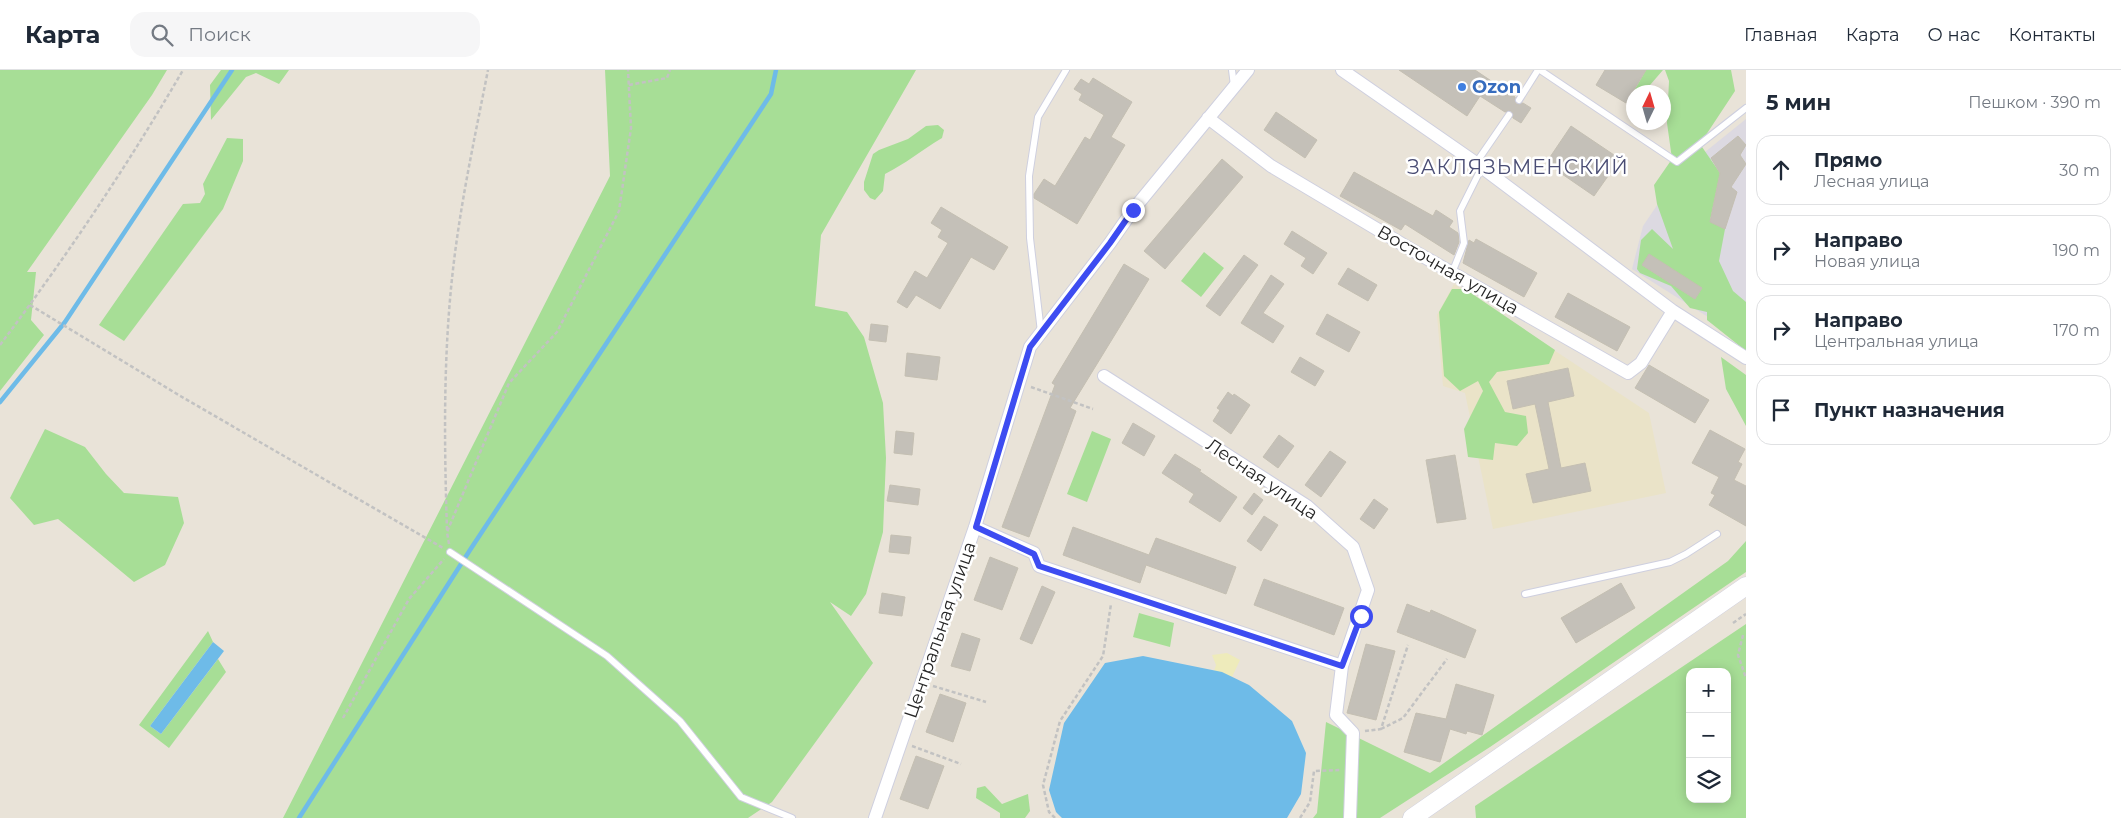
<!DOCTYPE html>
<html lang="ru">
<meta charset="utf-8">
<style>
:root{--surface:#fff;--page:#f6f6f7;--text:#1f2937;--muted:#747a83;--line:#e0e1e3}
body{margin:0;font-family:Montserrat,sans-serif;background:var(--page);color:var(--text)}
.controls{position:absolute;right:15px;bottom:15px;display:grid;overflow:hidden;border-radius:10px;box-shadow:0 2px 12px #0003}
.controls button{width:45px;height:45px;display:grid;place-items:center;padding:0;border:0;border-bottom:1px solid var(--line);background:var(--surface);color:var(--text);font:25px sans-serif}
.compass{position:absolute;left:1626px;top:15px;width:45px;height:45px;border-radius:50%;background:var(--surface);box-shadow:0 2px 12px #0003;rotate:5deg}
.stop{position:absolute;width:15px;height:15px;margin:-11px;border:4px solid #3d4cf1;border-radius:50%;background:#fff}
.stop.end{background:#3d4cf1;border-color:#fff;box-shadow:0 1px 5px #0008}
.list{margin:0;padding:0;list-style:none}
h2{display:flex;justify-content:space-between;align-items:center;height:65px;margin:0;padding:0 20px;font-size:21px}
h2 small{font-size:16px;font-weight:400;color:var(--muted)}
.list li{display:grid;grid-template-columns:32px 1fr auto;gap:15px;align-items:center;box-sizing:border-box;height:70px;margin:0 10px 10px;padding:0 10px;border:1px solid var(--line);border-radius:15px}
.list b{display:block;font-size:19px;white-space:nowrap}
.list p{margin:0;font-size:16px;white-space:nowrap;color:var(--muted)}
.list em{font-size:16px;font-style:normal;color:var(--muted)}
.icon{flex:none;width:28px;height:28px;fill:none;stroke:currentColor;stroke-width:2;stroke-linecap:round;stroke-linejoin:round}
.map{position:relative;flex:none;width:1746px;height:748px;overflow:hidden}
header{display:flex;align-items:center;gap:30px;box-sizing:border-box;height:70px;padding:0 25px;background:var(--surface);border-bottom:1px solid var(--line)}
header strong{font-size:24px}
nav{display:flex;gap:28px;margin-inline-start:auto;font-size:18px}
.search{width:350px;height:45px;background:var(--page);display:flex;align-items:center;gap:12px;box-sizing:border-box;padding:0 18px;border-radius:15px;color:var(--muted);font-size:19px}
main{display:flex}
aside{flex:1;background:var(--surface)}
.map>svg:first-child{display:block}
.industrial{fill:#dcd9e1}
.education{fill:#eae3c8}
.green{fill:#a7de96;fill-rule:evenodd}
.sand{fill:#eeebbb}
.water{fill:#6ebbe8}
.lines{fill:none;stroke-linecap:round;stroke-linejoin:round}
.stream{stroke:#6ebbe8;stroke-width:4.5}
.building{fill:#c4c0b8;stroke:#c4bfb2}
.lane-casing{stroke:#cecfdf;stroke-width:8}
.street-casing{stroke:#cecfdf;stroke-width:14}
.secondary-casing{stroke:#cecfdf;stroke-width:19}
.path{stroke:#c2c2c2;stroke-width:2.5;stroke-dasharray:4 2.5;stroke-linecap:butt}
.lane{stroke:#fff;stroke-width:6}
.street{stroke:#fff;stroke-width:12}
.secondary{stroke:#fff;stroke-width:18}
.route{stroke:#3d4cf1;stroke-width:6}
.shop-dot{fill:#3f7fe0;stroke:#fff;stroke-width:2}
.labels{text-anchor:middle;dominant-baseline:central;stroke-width:5;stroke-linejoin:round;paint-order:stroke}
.shop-label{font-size:18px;font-weight:bold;fill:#366cbe;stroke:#fff;text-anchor:start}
.street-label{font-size:18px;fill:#262626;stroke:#fff}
.quarter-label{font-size:20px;letter-spacing:1px;fill:#4a4d74;stroke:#fff}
</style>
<header>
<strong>Карта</strong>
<div class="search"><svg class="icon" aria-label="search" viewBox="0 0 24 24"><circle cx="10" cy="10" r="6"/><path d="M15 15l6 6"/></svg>Поиск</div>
<nav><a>Главная</a><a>Карта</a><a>О нас</a><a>Контакты</a></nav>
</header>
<main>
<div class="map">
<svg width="1746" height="748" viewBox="0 0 1746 748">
<rect width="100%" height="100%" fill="#e9e3d8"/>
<!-- industrial -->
<path class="industrial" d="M1746,49V271L1632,199L1643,156L1679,103Z"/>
<!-- education -->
<path class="education" d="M1454,214L1649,343L1666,423L1493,459L1465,323L1443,316L1437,245Z"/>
<!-- green -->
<path class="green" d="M0,0H167L152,25L27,202H36L31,250L44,265L0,321Z
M221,0H289L279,14L256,3L246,7L211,50L210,15Z
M605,0H916L821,165L815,236L847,242L864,267L883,333L886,388L883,462L866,524L851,546L830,532L873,593L772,732L748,748H283L610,106Z
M1646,0H1663L1644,22L1635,19Z
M1665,0H1731L1735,21L1700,74L1720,103L1710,151L1725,159L1719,191L1733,221L1746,232V281L1707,250V242L1690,238L1671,216L1640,203L1637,199L1641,170L1652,159L1673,179L1657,134L1654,115L1672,89L1667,53L1669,11ZM1642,195L1702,218L1695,229Z
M938,55L944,60L942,68C922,80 905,94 885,104L883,121L875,130L870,128L864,120V112L873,84L879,80L908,69L926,56Z
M227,68L243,69V91L223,139L124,271L99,255L183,134L200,133L205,124L203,114Z
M1204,182L1224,198L1201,227L1181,211Z
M1452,219H1465L1555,280L1549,294L1497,302L1489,312L1505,342L1526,346L1528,363L1517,376L1495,373L1493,390L1468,387L1464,359L1483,321L1478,311L1460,321L1444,306L1439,242Z
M1721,287L1746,305V356L1726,319Z
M45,359L85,377L106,404L124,423L178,427L184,453L165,495L134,512L58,449L34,455L10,428Z
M1092,361L1111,369L1087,432L1067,424Z
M1746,471V502L1490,677L1380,748H1313L1317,743L1326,652L1430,703L1728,491Z
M1139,543L1174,553L1170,577L1133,567Z
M1746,554V748H1476L1475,736ZM1690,602H1727V729H1690Z
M208,561L213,572L150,656L161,664L218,589L226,602L169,678L139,655Z
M985,716L1002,734L1028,724L1030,741L1025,748H1000V743L976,728L977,718Z"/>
<!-- sand -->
<path class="sand" d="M1227,583L1240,590L1232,607L1214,601L1216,595L1212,585Z"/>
<!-- water -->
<path class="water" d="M213,572L224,581L161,664L150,656Z
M1143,586L1222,602L1249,615L1292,651L1306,683L1301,724L1287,748H1062L1056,742L1049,720L1064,653L1105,593Z"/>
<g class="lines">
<!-- stream -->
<path class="stream" d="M0,332L65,252L232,0
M299,748L470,480L771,24L776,0"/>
</g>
<!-- building -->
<path class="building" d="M1399,0H1475L1515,27L1516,34L1523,33L1531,38L1521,53L1513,48L1511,41L1505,42L1480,26L1467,46Z
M1605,0H1646L1626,33L1596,15Z
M1093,8L1132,32L1111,67L1125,75L1077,154L1034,128V124L1044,109L1055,116L1085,67L1090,70L1104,45L1079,30L1082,24L1074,19L1081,9L1089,14Z
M1276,42L1317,70L1305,88L1264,60Z
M1571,56L1620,89L1594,126L1546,93Z
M1738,66L1746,75L1740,85L1746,94L1731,117L1737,122L1725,159L1710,152L1720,103L1711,88Z
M1222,89L1243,107L1165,199L1144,181Z
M1354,102L1433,146L1436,140L1453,151L1449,157L1458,163L1459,172L1454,185L1405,154L1401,160L1340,126Z
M941,137L1008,177L994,200L971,187L940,239L916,225L907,238L897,232L915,201L927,208L948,173L938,167L942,160L931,153Z
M1292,161L1327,183L1313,204L1301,196L1306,188L1284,174Z
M1476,169L1537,203L1524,227L1463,193L1469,170L1474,173Z
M1649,184L1702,218L1695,229L1642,195Z
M1244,185L1258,195L1220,246L1206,236Z
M1124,194L1149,209L1070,338L1076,341L1029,467L1002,457L1055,315L1052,313Z
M1348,198L1377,215L1368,231L1338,214Z
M1271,205L1284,214L1263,243L1284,256L1273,273L1241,253Z
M1568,223L1630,257L1617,281L1555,247Z
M1327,244L1360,262L1349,282L1316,264Z
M871,254L888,256L886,272L869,270Z
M907,283L940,287L937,310L905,306Z
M1300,287L1324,301L1315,316L1291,302Z
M1649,295L1709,330L1695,353L1635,318Z
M1568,298L1574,326L1548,332L1561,398L1585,393L1591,421L1533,433L1526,404L1549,399L1535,334L1513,339L1507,311Z
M1228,322L1233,326L1234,324L1250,335L1231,364L1213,351L1220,340L1217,338Z
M1133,353L1155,366L1144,386L1122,373Z
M1710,360L1745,379L1738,392L1742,394L1734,410L1746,416V456L1709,435L1715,425L1711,423L1719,407L1692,393Z
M896,361L914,363L912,385L894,383Z
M1279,365L1294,376L1278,398L1263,387Z
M1330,381L1346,392L1321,427L1305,415Z
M1175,384L1201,400L1199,401L1237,427L1220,452L1189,432L1194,424L1162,403Z
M1455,385L1466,449L1437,453L1426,390Z
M890,415L920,419L918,435L887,431Z
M1254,423L1263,430L1252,445L1243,438Z
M1374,429L1388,439L1374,459L1360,449Z
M1264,446L1278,455L1261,481L1247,471Z
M1073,457L1149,485L1156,468L1236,497L1226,524L1146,495L1140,513L1063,485Z
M891,465L911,467L909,484L889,482Z
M990,487L1018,498L1002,540L974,530Z
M1264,509L1344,538L1334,565L1254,535Z
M1621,513L1635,538L1576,573L1561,548Z
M1042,516L1055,522L1032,574L1020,569Z
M882,523L905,527L902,546L879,543Z
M1407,534L1430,543L1431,540L1476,560L1465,588L1397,562Z
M962,563L980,569L970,601L951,596Z
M1366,574L1395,581L1376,650L1347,643Z
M1456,614L1494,625L1482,665L1467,661L1466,664L1450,659L1440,692L1404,682L1416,643L1446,649Z
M940,624L966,633L953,672L926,662Z
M916,686L944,696L928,739L900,729Z"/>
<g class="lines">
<!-- lane casing -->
<g class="lane-casing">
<path id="lane" d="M1232,0L1234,16
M1540,0L1677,92L1746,38
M1519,30L1538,0
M1476,93L1509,45
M1452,203L1464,173L1460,141L1482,97
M1041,262L1030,168L1029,106L1038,47L1066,0
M450,482L607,586L680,651L741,727L792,748
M1525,524L1670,492L1686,484L1717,464"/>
</g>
<!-- street casing -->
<g class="street-casing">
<path id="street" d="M1342,0L1476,93L1673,241L1746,288
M1208,48L1271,96L1412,180L1628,303L1641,293L1673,241
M1104,306L1307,436L1353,477L1368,520L1342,596L1336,645L1353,663L1350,748
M975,457L1034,483L1039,496L1342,596
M875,748L975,457L1030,277L1110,173L1133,140L1248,0"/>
</g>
<!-- secondary casing -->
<g class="secondary-casing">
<path id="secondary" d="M1412,748L1746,516"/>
</g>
<!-- path -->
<path class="path" d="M629,15L667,8L670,0
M30,235L182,327L443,478
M0,275C66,187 128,95 183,0
M1031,317L1093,339
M447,460C444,368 443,275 455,183C463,121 476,61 488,0
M449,474L447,462L509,313L557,262L619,141L631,58L628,0
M1733,553L1746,544
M1743,565L1738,585L1746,608
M933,616L986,632
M343,648L409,529L444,489
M1381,659L1403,648L1447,589
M1365,661L1381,659L1408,575
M912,676L961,694
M1055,748L1049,742L1043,715L1060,651L1103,586L1111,534
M1300,748L1310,732L1314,701L1340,700"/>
<!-- lane -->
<use href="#lane" class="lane"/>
<!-- street -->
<use href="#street" class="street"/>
<!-- secondary -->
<use href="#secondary" class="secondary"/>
</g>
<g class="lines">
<!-- route -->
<path class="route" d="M1133,140L1110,173L1030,277L976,457L1034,484L1039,496L1342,596L1361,546"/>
</g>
<!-- markers -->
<circle class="shop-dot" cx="1462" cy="17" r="5"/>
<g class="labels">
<!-- shop labels -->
<g class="shop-label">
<text x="1472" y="17">Ozon</text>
</g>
<!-- street labels -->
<g class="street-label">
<text transform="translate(1448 200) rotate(30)">Восточная улица</text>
<text transform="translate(1262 409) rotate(34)">Лесная улица</text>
<text transform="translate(940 560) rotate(-71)">Центральная улица</text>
</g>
<!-- quarter labels -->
<g class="quarter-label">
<text x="1518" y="97">ЗАКЛЯЗЬМЕНСКИЙ</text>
</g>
</g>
</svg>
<div class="controls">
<button>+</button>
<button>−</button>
<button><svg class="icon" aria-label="layers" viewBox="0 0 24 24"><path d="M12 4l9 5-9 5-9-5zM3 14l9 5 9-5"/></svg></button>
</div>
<svg class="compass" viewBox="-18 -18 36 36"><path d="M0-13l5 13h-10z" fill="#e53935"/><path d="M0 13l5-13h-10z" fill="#747a83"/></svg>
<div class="stop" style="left:1361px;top:546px"></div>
<div class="stop end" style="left:1133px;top:140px"></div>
</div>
<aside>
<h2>5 мин<small>Пешком · 390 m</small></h2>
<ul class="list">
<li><svg class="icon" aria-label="ahead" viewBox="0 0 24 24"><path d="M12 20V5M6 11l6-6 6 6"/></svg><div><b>Прямо</b><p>Лесная улица</p></div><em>30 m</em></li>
<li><svg class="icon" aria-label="right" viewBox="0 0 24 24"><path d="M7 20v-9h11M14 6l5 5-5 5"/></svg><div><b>Направо</b><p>Новая улица</p></div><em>190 m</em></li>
<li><svg class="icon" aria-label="right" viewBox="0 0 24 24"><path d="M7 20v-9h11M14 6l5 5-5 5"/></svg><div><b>Направо</b><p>Центральная улица</p></div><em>170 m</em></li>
<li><svg class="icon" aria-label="arrive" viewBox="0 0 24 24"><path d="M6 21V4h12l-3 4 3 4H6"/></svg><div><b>Пункт назначения</b></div></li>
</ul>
</aside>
</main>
